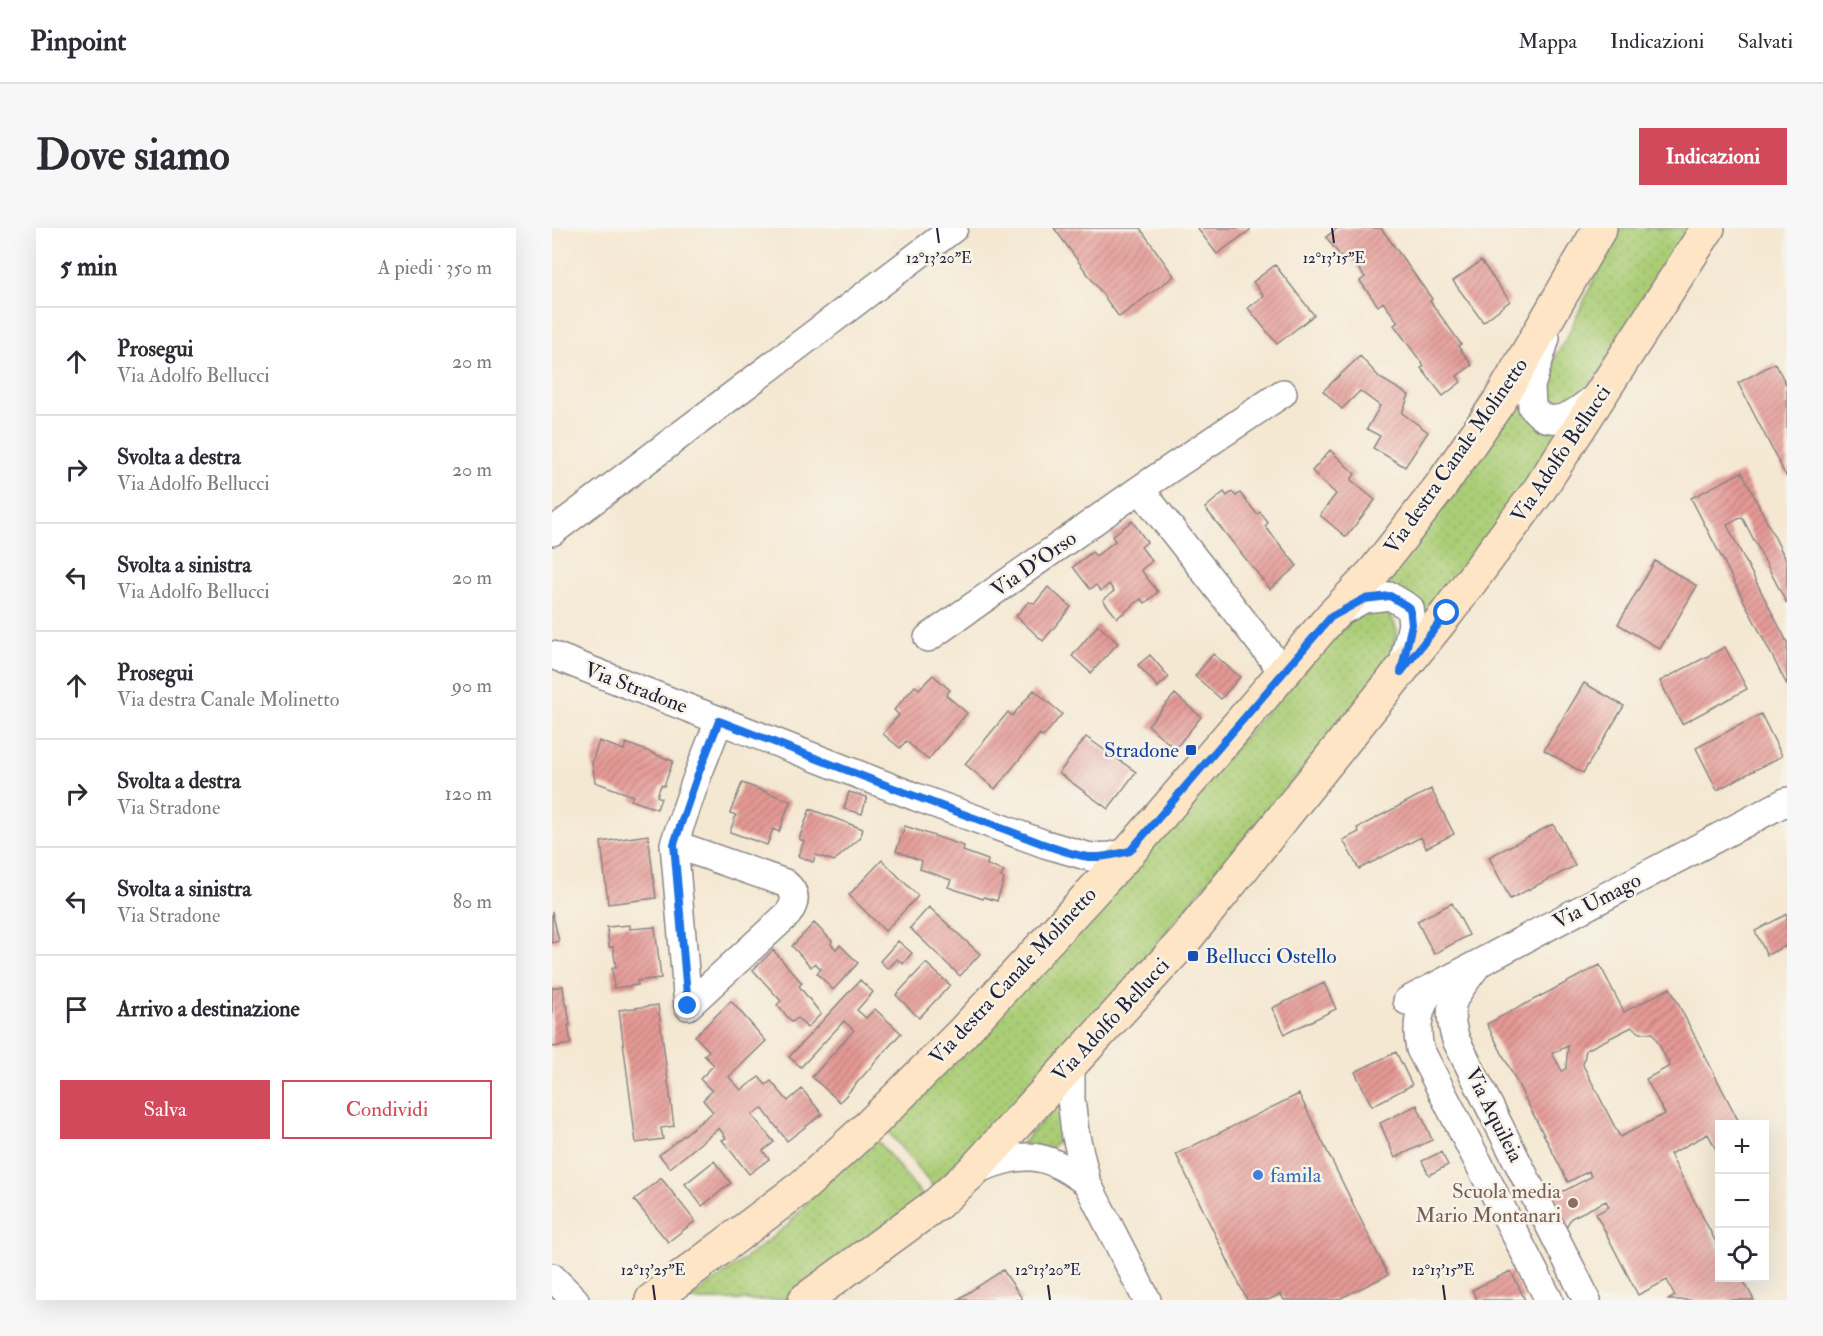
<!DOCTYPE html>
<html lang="it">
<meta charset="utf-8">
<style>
:root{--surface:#fff;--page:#f7f7f7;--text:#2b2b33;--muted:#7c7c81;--line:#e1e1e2;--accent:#d1495b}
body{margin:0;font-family:"IM FELL Double Pica",serif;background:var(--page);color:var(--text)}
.controls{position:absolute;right:18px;bottom:18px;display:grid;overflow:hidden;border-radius:0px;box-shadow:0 6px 24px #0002}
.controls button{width:54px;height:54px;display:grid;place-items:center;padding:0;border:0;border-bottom:2px solid var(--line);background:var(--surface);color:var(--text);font:30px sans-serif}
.stop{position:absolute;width:18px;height:18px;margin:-14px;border:4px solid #1a73e8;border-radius:50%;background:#fff}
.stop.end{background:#1a73e8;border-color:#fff;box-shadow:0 2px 6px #0008}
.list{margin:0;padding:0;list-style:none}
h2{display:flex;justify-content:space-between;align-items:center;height:78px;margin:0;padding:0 24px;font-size:26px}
h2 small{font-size:20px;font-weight:400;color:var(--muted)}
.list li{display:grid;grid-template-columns:39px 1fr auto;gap:18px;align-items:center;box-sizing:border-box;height:108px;padding:0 24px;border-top:2px solid var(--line)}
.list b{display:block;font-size:22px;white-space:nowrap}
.list p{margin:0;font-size:20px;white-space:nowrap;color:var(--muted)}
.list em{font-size:20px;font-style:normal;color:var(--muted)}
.actions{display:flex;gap:12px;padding:18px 24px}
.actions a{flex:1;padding:14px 0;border:2px solid var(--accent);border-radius:0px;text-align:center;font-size:21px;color:var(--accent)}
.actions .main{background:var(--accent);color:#fff}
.icon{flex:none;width:33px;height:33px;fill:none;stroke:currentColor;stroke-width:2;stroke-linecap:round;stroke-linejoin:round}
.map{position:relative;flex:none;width:1235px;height:1072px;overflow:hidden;border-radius:0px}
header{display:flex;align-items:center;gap:36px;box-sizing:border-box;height:84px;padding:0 30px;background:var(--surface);border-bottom:2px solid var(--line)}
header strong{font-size:28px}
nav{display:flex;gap:33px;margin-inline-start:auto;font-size:21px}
.intro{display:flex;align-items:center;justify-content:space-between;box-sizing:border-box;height:144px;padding:0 36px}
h1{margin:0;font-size:42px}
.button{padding:15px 27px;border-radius:0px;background:var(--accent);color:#fff;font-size:21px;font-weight:700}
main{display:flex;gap:36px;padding:0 36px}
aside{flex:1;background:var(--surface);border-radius:0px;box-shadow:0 6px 24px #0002}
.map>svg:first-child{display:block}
.grass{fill:url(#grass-dots);stroke:#667858;stroke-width:1.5}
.building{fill:url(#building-hatch);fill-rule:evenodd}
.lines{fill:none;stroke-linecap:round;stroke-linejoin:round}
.street-casing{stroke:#8b8586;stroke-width:30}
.secondary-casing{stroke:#8b8586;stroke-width:36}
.street{stroke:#fff;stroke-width:27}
.secondary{stroke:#fde5c5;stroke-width:33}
.route{stroke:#1a73e8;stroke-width:8}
.ticks{fill:none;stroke:#22223b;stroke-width:2}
.transit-dot{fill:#1a4fb4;stroke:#f7f3e8;stroke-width:2}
.shop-dot{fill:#3f7fe0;stroke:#f7f3e8;stroke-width:2}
.education-dot{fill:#8d6e63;stroke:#f7f3e8;stroke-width:2}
.labels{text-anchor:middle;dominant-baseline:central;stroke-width:5;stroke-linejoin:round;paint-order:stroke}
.street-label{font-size:21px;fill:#22223b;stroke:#f7f3e8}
.transit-label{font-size:21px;fill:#164399;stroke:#f7f3e8;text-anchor:end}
.shop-label{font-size:21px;fill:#366cbe;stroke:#f7f3e8;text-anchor:start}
.education-label{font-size:21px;fill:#785e54;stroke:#f7f3e8;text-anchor:end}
.ticks-label{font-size:15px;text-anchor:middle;fill:#22223b;stroke:#f7f3e8;stroke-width:5;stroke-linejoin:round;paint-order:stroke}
</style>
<header>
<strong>Pinpoint</strong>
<nav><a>Mappa</a><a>Indicazioni</a><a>Salvati</a></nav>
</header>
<div class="intro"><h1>Dove siamo</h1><a class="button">Indicazioni</a></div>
<main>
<aside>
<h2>5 min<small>A piedi · 350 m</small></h2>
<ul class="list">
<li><svg class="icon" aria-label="ahead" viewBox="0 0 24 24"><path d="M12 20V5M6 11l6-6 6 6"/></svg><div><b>Prosegui</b><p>Via Adolfo Bellucci</p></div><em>20 m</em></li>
<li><svg class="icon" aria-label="right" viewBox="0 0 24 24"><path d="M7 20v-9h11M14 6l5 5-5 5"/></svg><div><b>Svolta a destra</b><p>Via Adolfo Bellucci</p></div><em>20 m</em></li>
<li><svg class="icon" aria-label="left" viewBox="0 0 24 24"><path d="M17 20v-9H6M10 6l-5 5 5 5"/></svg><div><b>Svolta a sinistra</b><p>Via Adolfo Bellucci</p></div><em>20 m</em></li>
<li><svg class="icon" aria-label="ahead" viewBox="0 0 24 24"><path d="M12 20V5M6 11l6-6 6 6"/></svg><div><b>Prosegui</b><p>Via destra Canale Molinetto</p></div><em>90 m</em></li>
<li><svg class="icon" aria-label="right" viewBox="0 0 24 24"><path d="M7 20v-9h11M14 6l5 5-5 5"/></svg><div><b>Svolta a destra</b><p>Via Stradone</p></div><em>120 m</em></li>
<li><svg class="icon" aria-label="left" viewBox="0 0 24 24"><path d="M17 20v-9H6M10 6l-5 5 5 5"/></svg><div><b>Svolta a sinistra</b><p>Via Stradone</p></div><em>80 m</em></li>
<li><svg class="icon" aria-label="arrive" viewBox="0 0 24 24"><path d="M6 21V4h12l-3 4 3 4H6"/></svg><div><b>Arrivo a destinazione</b></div></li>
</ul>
<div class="actions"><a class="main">Salva</a><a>Condividi</a></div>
</aside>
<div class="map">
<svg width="1235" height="1072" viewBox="0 0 1235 1072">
<defs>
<pattern id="grass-dots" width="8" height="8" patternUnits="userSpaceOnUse" patternTransform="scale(1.5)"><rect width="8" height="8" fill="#aacd76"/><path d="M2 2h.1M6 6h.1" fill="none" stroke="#92b067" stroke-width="1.8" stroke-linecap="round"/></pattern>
<pattern id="building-hatch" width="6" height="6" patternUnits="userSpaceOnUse" patternTransform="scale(1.5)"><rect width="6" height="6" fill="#e59a95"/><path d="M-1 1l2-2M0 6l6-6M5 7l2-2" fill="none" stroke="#b97d7b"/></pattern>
</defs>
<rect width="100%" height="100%" fill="#f7f3e8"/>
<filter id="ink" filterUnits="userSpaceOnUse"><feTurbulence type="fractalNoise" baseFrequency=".0167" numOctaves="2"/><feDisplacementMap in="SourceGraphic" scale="12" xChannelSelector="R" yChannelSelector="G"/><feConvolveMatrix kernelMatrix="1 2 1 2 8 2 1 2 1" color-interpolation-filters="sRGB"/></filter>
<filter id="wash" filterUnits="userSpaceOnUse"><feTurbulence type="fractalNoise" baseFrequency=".008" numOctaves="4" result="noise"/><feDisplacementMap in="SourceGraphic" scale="24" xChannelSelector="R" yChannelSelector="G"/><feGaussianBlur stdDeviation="1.35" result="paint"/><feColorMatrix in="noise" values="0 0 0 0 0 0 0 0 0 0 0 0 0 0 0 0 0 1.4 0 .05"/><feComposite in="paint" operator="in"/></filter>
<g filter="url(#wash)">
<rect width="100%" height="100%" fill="#f4e8d2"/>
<!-- grass -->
<path class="grass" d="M1066,0H1136L1072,111L1044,149L1018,176L1003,174L991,165L992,149L1016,107Z
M972,159L1014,201L868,400L827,360Z
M828,382L840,390L845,403L840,426L835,437L812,470L666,641L560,771L457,885L382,960L335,902L801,389L813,383Z
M508,872L510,908L498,921L469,917Z
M324,911L371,968L320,1009L234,1072H136L186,1036L236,997L276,949Z"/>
<g id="blocks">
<!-- building -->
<path class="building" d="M502,0H588L622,48L567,89Z
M645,0H697L698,2L665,26Z
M786,0H829L880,71L878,73L909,116L906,118L920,137L905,148L909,154L891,168L869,140L872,138L842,97L846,94L831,74L826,78L808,53L813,49L798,29L792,33L774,9Z
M929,33L958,73L931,94L901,53Z
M723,37L762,87L725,116L696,80L712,68L701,54Z
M808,128L828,150L857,167L850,185L876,204L853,239L821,220L828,208L815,201L828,178L808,163L790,181L771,163Z
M1223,135L1235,158V250L1186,155Z
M778,222L803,246L799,252L823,272L794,309L768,287L784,266L760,243Z
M1190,244L1235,334V376L1190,289L1175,297L1235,414V457L1139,270Z
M672,264L675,268L680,264L684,268L688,265L705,286L708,284L716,295L713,298L745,338L718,361L653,280Z
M580,293L595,314L589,319L600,333L589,342L606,364L593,375L589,371L565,390L551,372L562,363L557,356L549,363L544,357L538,361L521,339L540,324L544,328L563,313L560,308Z
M1103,333L1145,358L1108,421L1066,396Z
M496,359L519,379L491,413L464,388L476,374L483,375Z
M546,397L566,415L539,445L520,428Z
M1173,419L1195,461L1130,496L1108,453Z
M661,426L688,449L669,471L643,448Z
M598,427L617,449L606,459L586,437Z
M381,447L398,462L394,467L415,485L376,532L354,513L348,520L331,506L347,487L342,482L363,458L367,461Z
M1032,455L1072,478L1031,545L992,522Z
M482,462L510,486L491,509L488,506L443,561L413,536L456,484L460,488Z
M623,466L649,489L623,521L596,497Z
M1209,486L1230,528L1165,562L1144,520Z
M534,509L584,544L556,581L507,545Z
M47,513L72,522L74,515L121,533L112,558L109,557L105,568L109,570L105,581L79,572L81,568L43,554L40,534Z
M190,555L238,573L227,604L221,601L215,617L178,604L184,587L178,585Z
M879,561L902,606L874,620L869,609L807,641L791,612L807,604L805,600Z
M297,564L315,569L310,586L292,581Z
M258,581L311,601L308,610L282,633L264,627L261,634L246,628L252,613L247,611Z
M1001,596L1023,638L958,671L937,629Z
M353,598L412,618L411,623L436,632L435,637L452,643L449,649L452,651L445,673L432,669L431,671L396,659L399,652L368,641L370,633L344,623Z
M96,607L104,670L56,676L49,614Z
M330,632L366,668L333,703L297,667Z
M900,675L917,707L882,726L865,693Z
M377,679L428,726L408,748L358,700Z
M0,683L7,713L0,715Z
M1235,686V721L1233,718L1215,727L1203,703Z
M262,695L280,713L279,716L284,721L288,717L306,735L281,762L265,745L269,741L263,735L259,739L240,718Z
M78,697V701L103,699L109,750L85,753L86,757L62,760L60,740H64L61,719H57L55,699Z
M346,713L360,725L351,736L345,731L336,741L328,733Z
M221,722L250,755L247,758L269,786L255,800L246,790L240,794L225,777L229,773L201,742Z
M374,735L398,757L367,790L344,767Z
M1048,737L1072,784L1118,760L1188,896H1168V929L1156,906L1118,926L1168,1022V1050H1190L1202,1072H1116L1123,1068L1115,1052L1086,1067L1044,986L1057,979L1054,973L1019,990L1011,1005L991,959L1012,963L1039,949L1037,943L1016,954L935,796ZM1080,799L1088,805H1101L1118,838L1094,851L1113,886L1068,909L1031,837L1034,822ZM1016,818L1014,840L1010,843L1000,825Z
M308,752L321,764L305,782L314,790L323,781L349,805L288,874L260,849L302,802L292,793L249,839L237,829Z
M772,755L784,781L733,806L720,780Z
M11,758L13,777H15L18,797H16L19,816L0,819V760Z
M179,773L214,813L177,849L189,862L207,849L214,857L219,853L236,873L250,861L270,886L235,913L210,880L200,887L222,914L211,923L217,931L197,946L170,912L174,910L167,900L118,940L107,927L161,884L151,872L160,863L148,851L162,837L152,827L157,823L143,808Z
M106,777L122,898L109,900L111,911L84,915L67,782Z
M844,824L860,857L820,878L803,844Z
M747,866L836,1047L785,1072H732L729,1066L716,1072H695L624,926Z
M865,877L880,912L843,930L828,895Z
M889,924L896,937L877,947L870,933Z
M162,933L179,955L150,978L133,956Z
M109,950L143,993L116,1014L82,972Z
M451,1042L471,1072H405Z
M959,1043L973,1072H925L920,1062Z"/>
</g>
</g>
<g filter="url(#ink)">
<use href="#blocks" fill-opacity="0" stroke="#8b8586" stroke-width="1.5"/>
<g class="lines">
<!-- street casing -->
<g class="street-casing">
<path id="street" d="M994,110L979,158L980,179C983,182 987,187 991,189C1010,198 1031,179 1045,168
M588,261L732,445
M0,304L402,0
M788,384L812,371L838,368L858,380L860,396L850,440
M376,410L588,261L731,165
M0,427L364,569L493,616L538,629L560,628L578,623
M122,616L233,655C245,665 245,673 236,686L136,778L122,616L145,549L167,493
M925,738C903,768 892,774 904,812L1035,1072
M880,760C867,780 863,797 868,821L997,1072
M855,773L1235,573
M519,835V871L523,904L535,955L595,1072
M421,943C472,923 490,922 535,955
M0,1049L23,1072"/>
</g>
<!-- secondary casing -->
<g class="secondary-casing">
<path id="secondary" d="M100,1072L252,957L319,896L410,805L578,623L779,389L822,344L888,259L948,172L1048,0
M253,1072L386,975L420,944L632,713L895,385L987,262L1156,0"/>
</g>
<!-- street -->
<use href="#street" class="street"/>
<!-- secondary -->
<use href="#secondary" class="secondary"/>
</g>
</g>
<g class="lines" filter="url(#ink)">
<!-- route -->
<path class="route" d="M136,778L122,616L145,549L167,493C256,527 344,562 433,594C462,604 508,625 537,629C551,630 564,626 578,623L779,389L812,371L838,368L858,380L860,396L849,444L895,385"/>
</g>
<!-- ticks -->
<path class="ticks" d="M385,0L387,15M780,0L782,15M101,1057L103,1072M496,1057L498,1072M891,1057L893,1072"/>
<!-- markers -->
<g class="transit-dot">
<rect x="633" y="516" width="12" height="12" rx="3"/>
<rect x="635" y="722" width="12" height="12" rx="3"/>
</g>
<circle class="shop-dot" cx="706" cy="947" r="6"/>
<circle class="education-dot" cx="1021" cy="975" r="6"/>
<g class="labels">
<!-- street labels -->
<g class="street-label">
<text transform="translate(1009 226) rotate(-56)">Via Adolfo Bellucci</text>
<text transform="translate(904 228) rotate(-55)">Via destra Canale Molinetto</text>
<text transform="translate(482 336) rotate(-35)">Via D'Orso</text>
<text transform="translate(84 460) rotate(21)">Via Stradone</text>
<text transform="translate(1045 673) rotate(-28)">Via Umago</text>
<text transform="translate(461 748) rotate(-47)">Via destra Canale Molinetto</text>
<text transform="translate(559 792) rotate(-47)">Via Adolfo Bellucci</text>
<text transform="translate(942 887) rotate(63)">Via Aquileia</text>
</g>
<!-- transit labels -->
<g class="transit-label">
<text x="627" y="522">Stradone</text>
<text x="653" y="728" text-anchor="start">Bellucci Ostello</text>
</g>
<!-- shop labels -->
<g class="shop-label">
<text x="718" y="947">famila</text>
</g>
<!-- education labels -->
<g class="education-label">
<text x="1009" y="963">Scuola media<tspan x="1009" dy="24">Mario Montanari</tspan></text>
</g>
</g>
<g class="ticks-label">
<text x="387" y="35">12°13'20"E</text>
<text x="782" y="35">12°13'15"E</text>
<text x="101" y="1047">12°13'25"E</text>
<text x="496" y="1047">12°13'20"E</text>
<text x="891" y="1047">12°13'15"E</text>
</g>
</svg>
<div class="controls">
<button>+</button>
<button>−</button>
<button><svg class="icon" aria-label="locate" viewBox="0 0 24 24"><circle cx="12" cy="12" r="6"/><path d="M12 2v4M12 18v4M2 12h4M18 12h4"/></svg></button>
</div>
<div class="stop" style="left:895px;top:385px"></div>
<div class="stop end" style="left:136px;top:778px"></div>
</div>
</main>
